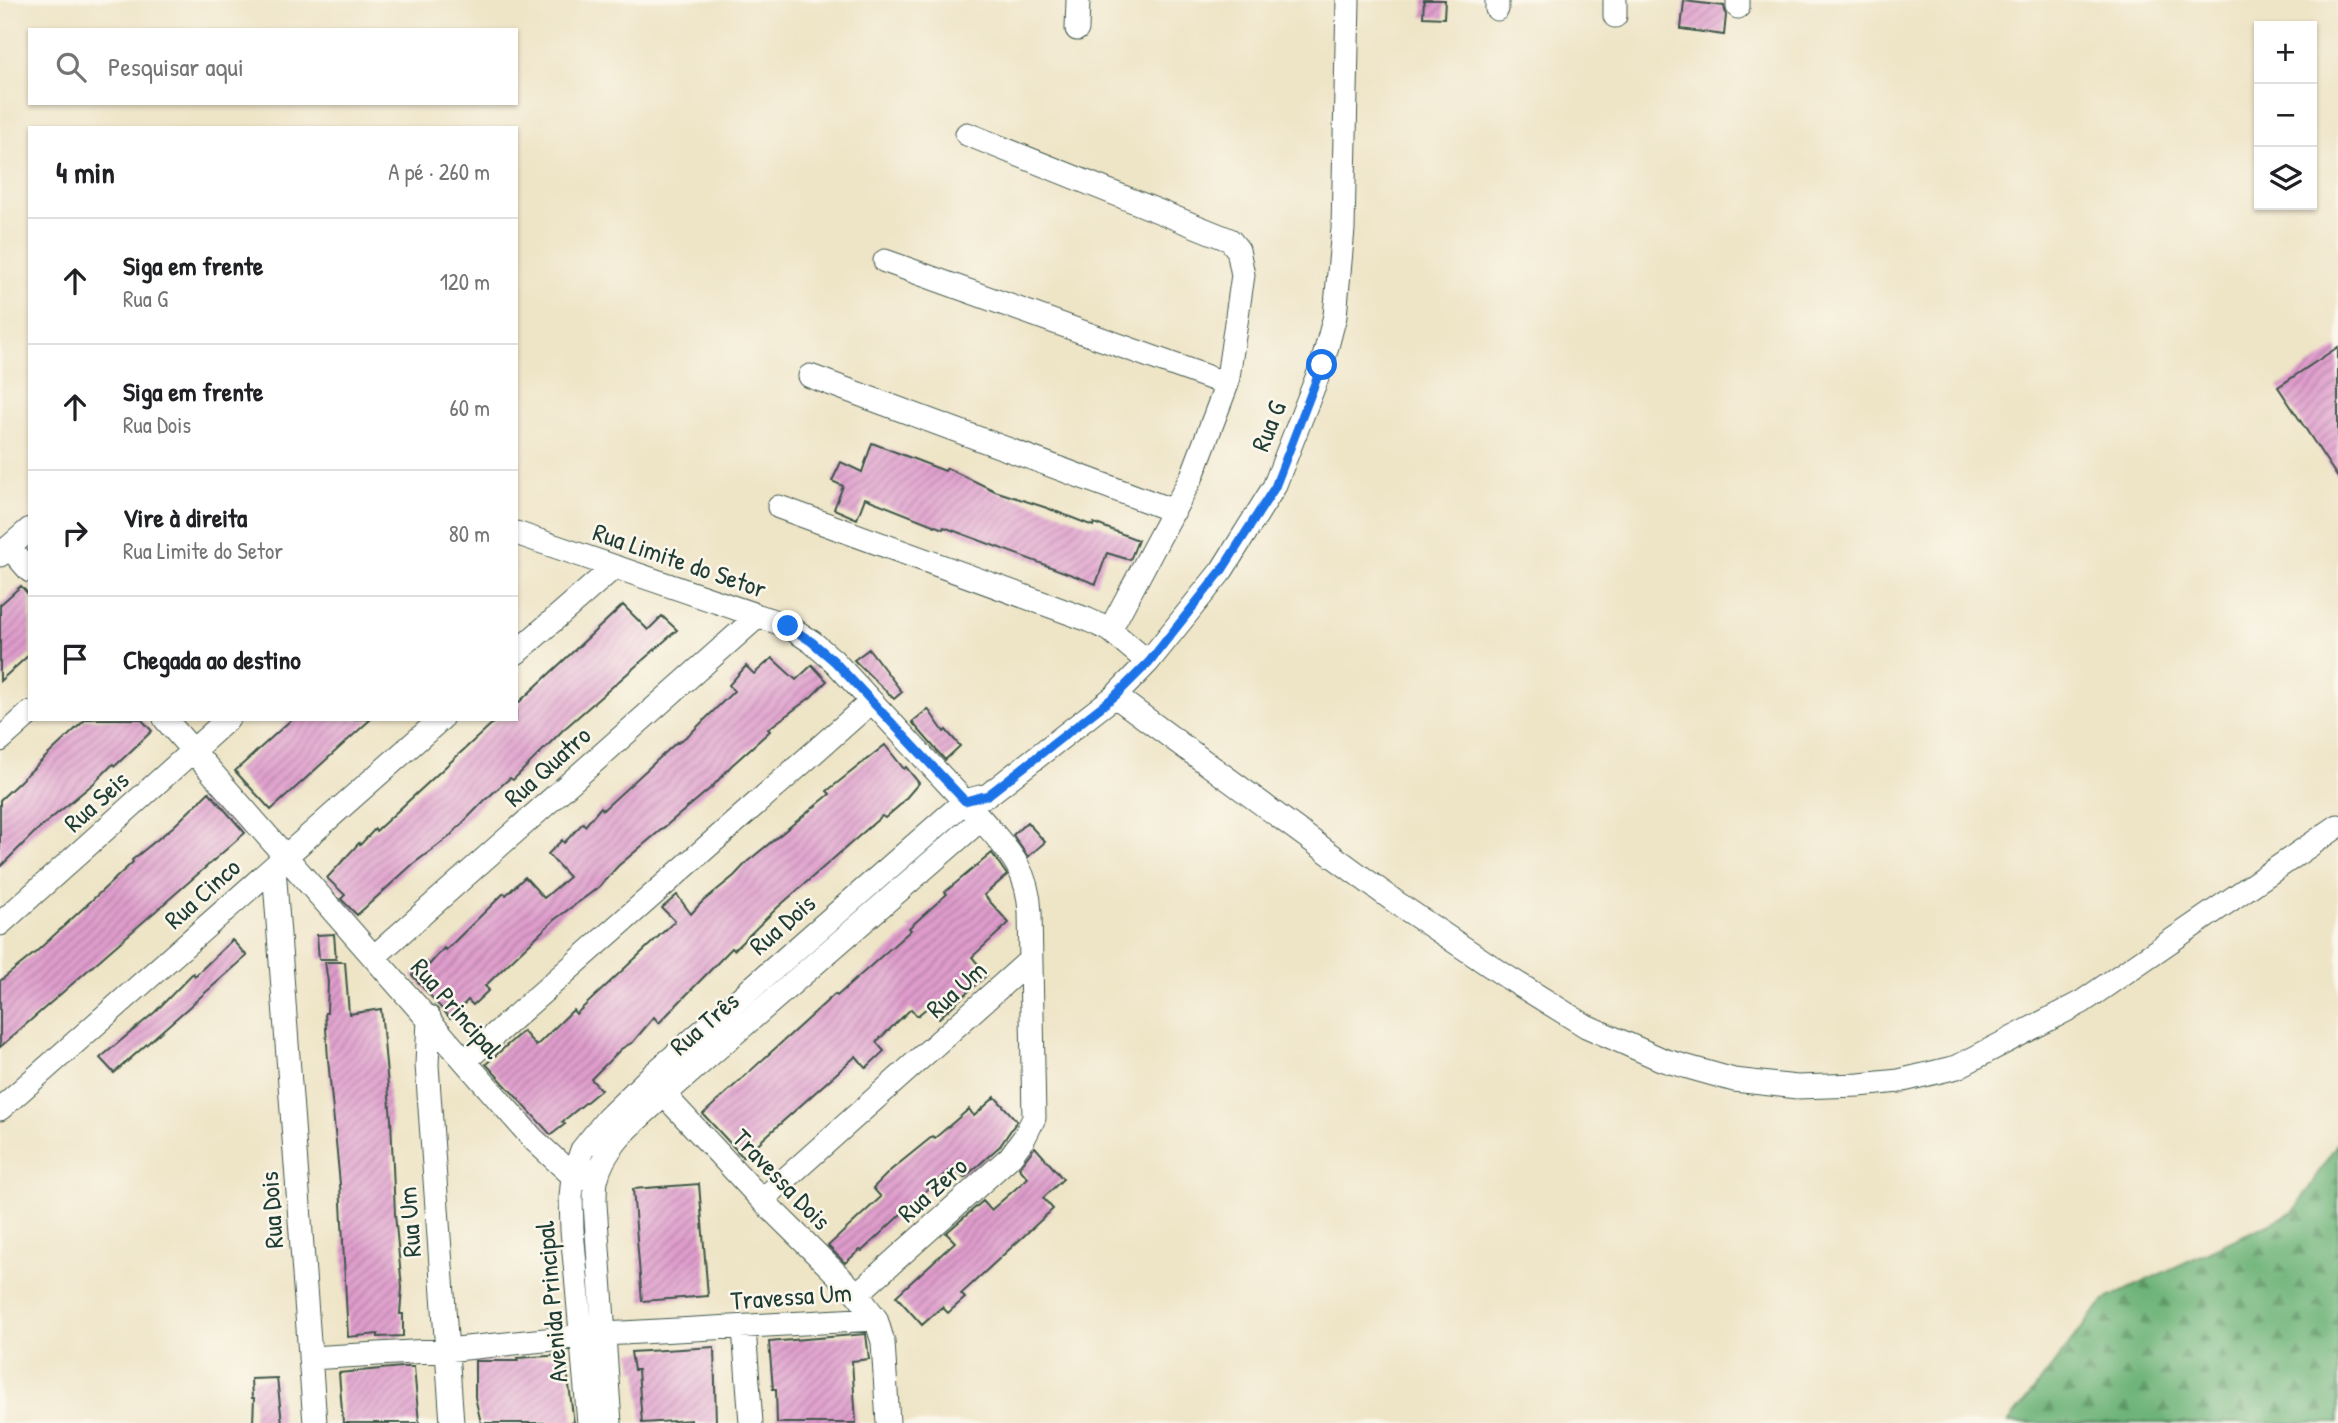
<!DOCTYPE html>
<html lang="pt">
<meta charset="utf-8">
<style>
:root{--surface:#fff;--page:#f2f2f2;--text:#202124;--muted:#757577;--line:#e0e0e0}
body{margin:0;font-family:"Patrick Hand",sans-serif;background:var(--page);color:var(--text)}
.controls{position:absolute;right:21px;top:21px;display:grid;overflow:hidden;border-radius:0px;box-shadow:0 2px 5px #0004}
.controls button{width:63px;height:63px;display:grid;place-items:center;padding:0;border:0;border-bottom:2px solid var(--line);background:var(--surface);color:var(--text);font:35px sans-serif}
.stop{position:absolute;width:21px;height:21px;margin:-16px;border:5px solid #1a73e8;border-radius:50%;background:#fff}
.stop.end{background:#1a73e8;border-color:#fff;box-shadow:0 2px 7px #0008}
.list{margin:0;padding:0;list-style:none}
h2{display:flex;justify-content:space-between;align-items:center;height:91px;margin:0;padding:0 28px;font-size:30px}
h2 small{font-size:23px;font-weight:400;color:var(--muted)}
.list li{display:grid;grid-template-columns:46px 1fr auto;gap:21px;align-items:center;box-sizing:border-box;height:126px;padding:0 28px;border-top:2px solid var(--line)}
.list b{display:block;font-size:26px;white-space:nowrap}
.list p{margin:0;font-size:23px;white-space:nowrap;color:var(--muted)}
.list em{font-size:23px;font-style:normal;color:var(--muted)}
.icon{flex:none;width:38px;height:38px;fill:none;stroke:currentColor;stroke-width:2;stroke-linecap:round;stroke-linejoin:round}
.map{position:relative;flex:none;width:2338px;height:1423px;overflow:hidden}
.search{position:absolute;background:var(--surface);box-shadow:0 2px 5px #0004;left:28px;top:28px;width:490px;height:77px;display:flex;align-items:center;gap:18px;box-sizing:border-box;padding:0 24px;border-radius:0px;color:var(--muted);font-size:26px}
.panel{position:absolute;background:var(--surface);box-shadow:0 2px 5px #0004;left:28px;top:126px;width:490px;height:595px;border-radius:0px}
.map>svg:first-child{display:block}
.forest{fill:url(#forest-firs);stroke:#467856;stroke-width:2}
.building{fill:url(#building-hatch)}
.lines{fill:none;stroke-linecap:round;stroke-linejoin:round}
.minor-casing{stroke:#3e564a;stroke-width:25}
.minor{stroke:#fff;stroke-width:23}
.route{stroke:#1a73e8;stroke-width:9}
.labels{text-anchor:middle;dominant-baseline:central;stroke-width:5;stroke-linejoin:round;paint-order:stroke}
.street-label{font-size:26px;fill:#1f3d34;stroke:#fbf7ec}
</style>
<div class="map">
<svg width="2338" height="1423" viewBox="0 0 2338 1423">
<defs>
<pattern id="forest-firs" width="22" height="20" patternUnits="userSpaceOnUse" patternTransform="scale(1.75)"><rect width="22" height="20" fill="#6eb479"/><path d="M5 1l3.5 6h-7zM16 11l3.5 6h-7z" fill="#5a9464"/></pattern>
<pattern id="building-hatch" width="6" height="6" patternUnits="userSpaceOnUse" patternTransform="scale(1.75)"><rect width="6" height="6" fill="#df9ccc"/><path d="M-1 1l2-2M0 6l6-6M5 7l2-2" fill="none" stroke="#b480a6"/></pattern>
</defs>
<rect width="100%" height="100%" fill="#fbf7ec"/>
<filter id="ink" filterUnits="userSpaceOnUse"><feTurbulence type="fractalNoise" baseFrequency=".0143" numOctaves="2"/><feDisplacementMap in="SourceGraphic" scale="14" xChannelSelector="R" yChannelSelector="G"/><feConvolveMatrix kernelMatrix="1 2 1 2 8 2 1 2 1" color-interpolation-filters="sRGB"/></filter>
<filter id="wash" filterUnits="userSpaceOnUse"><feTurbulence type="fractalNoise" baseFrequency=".00686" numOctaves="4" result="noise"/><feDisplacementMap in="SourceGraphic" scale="28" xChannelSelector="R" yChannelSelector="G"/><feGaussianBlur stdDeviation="1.57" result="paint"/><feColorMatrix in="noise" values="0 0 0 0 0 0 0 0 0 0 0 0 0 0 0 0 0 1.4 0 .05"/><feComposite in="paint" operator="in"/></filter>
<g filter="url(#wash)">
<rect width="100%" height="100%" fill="#eee4c6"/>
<!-- forest -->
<path class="forest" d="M2338,1142V1423H2008L2104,1300L2294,1212Z"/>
<g id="blocks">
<!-- building -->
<path class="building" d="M1424,0H1445L1444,18L1423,17Z
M1684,1L1724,6L1726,15L1724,35L1681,29Z
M2338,347V478L2278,387Z
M872,443L945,471L947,468L995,491L1047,508L1093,526L1094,523L1138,540L1130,560L1107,553L1096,584L944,527L943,529L865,498L857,519L834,509L843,486L832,481L841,462L862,472Z
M21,586L30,596V654L0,681V605Z
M623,605L648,630L662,616L677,630L563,730L513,780L510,778L485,800L449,837L413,864L357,915L341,899L345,895L327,878L359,843L360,845L375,829L376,831L497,719H516V705Z
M869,649L902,692L894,699L854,660Z
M772,658L796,680L812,665L827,681L811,697L768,729L770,731L731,766L712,787L618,866L599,887L554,920L485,986L489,990L473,1005L468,1000L450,1018L412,975L427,962L429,965L444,948L446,950L504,893L506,895L525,877L544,898L569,877L548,854L562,840L564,843L583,823L585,826L601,807L603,810L677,742L678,743L692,732L734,691L729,685L746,666L754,674Z
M928,709L944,732L946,730L960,746L945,760L912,722Z
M86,719H141L152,731L115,766L113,764L94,783L36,831L0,867V800Z
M292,719H371L271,810L235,771Z
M885,745L904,769L906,767L919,783L900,805L885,818L882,816L777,908L734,950L732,948L659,1023L654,1017L633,1042L621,1049L591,1079L601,1090L562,1122L565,1124L551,1135L486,1064L523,1031L536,1046L573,1010L576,1014L675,921L662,908L677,895L691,914L702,902L734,876L748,861L830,794L827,791Z
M209,792L245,833L0,1047V981L36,952L133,862L132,860L174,826Z
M1027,822L1045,842L1028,857L1013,835Z
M992,853L1007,875L984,895L1009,923L972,957L987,975L939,1018L928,1007L917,1016L911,1009L876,1042L884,1051L866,1068L856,1056L743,1157L703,1114L835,994L837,996L911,930L909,928L947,894L945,892Z
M334,934L336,959H319L317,935Z
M232,940L247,956L114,1073L100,1058L155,1012L193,973L195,976Z
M325,962H345L349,1014L381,1009L391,1119L395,1214L402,1288L400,1314H403V1336L378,1337V1334L348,1337L340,1184L328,1059L325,1013H327L328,982Z
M995,1097L1017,1121L1000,1146L964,1178L954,1167L920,1196L862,1251L860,1250L845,1263L828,1246L881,1197L873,1188L891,1170L933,1136L935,1138L969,1109L974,1116Z
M1035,1147L1063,1179L1043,1198L1053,1209L961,1294L965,1298L948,1313L942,1307L922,1325L896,1296L955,1242L946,1233L983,1201L991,1210L1028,1178L1019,1168Z
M699,1184L708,1296L642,1301L633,1189Z
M866,1334L869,1359L852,1361L856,1423H777L776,1389H773L769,1342Z
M714,1347L716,1423H691V1420L642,1423L638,1370H634L631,1352Z
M565,1355L574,1423H481L475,1397V1361H518L517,1358Z
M402,1367H414L419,1423H343L339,1373Z
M277,1378L282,1423H253L254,1398H252L251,1379Z"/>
</g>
</g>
<g filter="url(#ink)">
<use href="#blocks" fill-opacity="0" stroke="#3e564a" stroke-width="2"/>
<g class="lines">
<!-- minor casing -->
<g class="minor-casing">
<path id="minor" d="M1497,0V9
M1738,7V0
M1615,16V0
M1077,29L1078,0
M967,134L1230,240L1238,250L1243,275L1227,384L1192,476L1110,630
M885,261L1227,384
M810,376L1174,511
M779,507L1086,619L1110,630L1148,662
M516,533L788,626L812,642L834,661L981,819C1008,850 1028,869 1030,912L1034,1118L1024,1138L1010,1157L857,1294
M9,547L30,571
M0,555L30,529
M516,653L613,568
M1115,696L1397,903L1507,977L1586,1026L1663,1060L1734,1080L1797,1087L1859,1085L1899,1081L1957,1067L2082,1002L2338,826
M165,719L533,1139L573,1176L587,1179
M0,740L30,713
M274,867L315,1423
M0,924L228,719
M375,956L757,617
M429,1017L427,1065L452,1423
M466,1060L871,702
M655,1085L762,1200L857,1294L876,1319L883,1342L888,1423
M0,1109L441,719
M762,1200L1030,960
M744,1328L751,1423
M310,1358L446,1350L604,1334L876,1319
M589,1423L572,1230L571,1197L573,1176L582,1150L607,1119L649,1078L965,801L988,795L1115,696L1148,662L1222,570L1274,487L1322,365L1335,316L1343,229L1348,0
M610,1423L595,1204C595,1196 595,1188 596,1181C603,1145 639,1118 664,1095L981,819"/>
</g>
<!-- minor -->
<use href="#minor" class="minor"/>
</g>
</g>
<g class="lines" filter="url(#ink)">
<!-- route -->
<path class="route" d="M788,626L812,642L834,661L965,801L988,795L1115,696L1149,662L1222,570L1275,487L1322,365"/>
</g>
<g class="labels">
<!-- street labels -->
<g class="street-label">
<text transform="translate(1268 426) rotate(-68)">Rua G</text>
<text transform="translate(680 560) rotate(19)">Rua Limite do Setor</text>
<text transform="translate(547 766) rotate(-42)">Rua Quatro</text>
<text transform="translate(96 801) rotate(-42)">Rua Seis</text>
<text transform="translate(202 893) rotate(-42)">Rua Cinco</text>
<text transform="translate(782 924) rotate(-41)">Rua Dois</text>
<text transform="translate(956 989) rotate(-42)">Rua Um</text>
<text transform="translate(457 1008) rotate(49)">Rua Principal</text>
<text transform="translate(704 1023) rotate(-41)">Rua Três</text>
<text transform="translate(782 1179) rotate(46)">Travessa Dois</text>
<text transform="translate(932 1189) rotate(-42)">Rua Zero</text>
<text transform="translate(271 1210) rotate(-94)">Rua Dois</text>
<text transform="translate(409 1222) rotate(-94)">Rua Um</text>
<text transform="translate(791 1296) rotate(-4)">Travessa Um</text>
<text transform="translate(551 1302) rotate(-95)">Avenida Principal</text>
</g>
</g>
</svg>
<div class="controls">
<button>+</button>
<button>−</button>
<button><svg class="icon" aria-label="layers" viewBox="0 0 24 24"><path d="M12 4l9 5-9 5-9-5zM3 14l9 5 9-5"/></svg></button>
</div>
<div class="stop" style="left:1322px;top:365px"></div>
<div class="stop end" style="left:788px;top:626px"></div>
<div class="search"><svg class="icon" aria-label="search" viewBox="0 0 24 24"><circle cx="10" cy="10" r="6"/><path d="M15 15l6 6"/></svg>Pesquisar aqui</div>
<section class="panel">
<h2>4 min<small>A pé · 260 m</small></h2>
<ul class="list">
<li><svg class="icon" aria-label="ahead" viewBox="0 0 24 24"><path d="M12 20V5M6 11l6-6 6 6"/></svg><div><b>Siga em frente</b><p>Rua G</p></div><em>120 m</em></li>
<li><svg class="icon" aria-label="ahead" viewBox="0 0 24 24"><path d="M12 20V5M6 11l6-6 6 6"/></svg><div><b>Siga em frente</b><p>Rua Dois</p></div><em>60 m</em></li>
<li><svg class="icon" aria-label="right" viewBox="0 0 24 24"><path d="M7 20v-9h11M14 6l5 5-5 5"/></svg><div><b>Vire à direita</b><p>Rua Limite do Setor</p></div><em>80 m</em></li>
<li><svg class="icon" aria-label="arrive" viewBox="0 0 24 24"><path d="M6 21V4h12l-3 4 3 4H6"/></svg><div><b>Chegada ao destino</b></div></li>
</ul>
</section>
</div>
